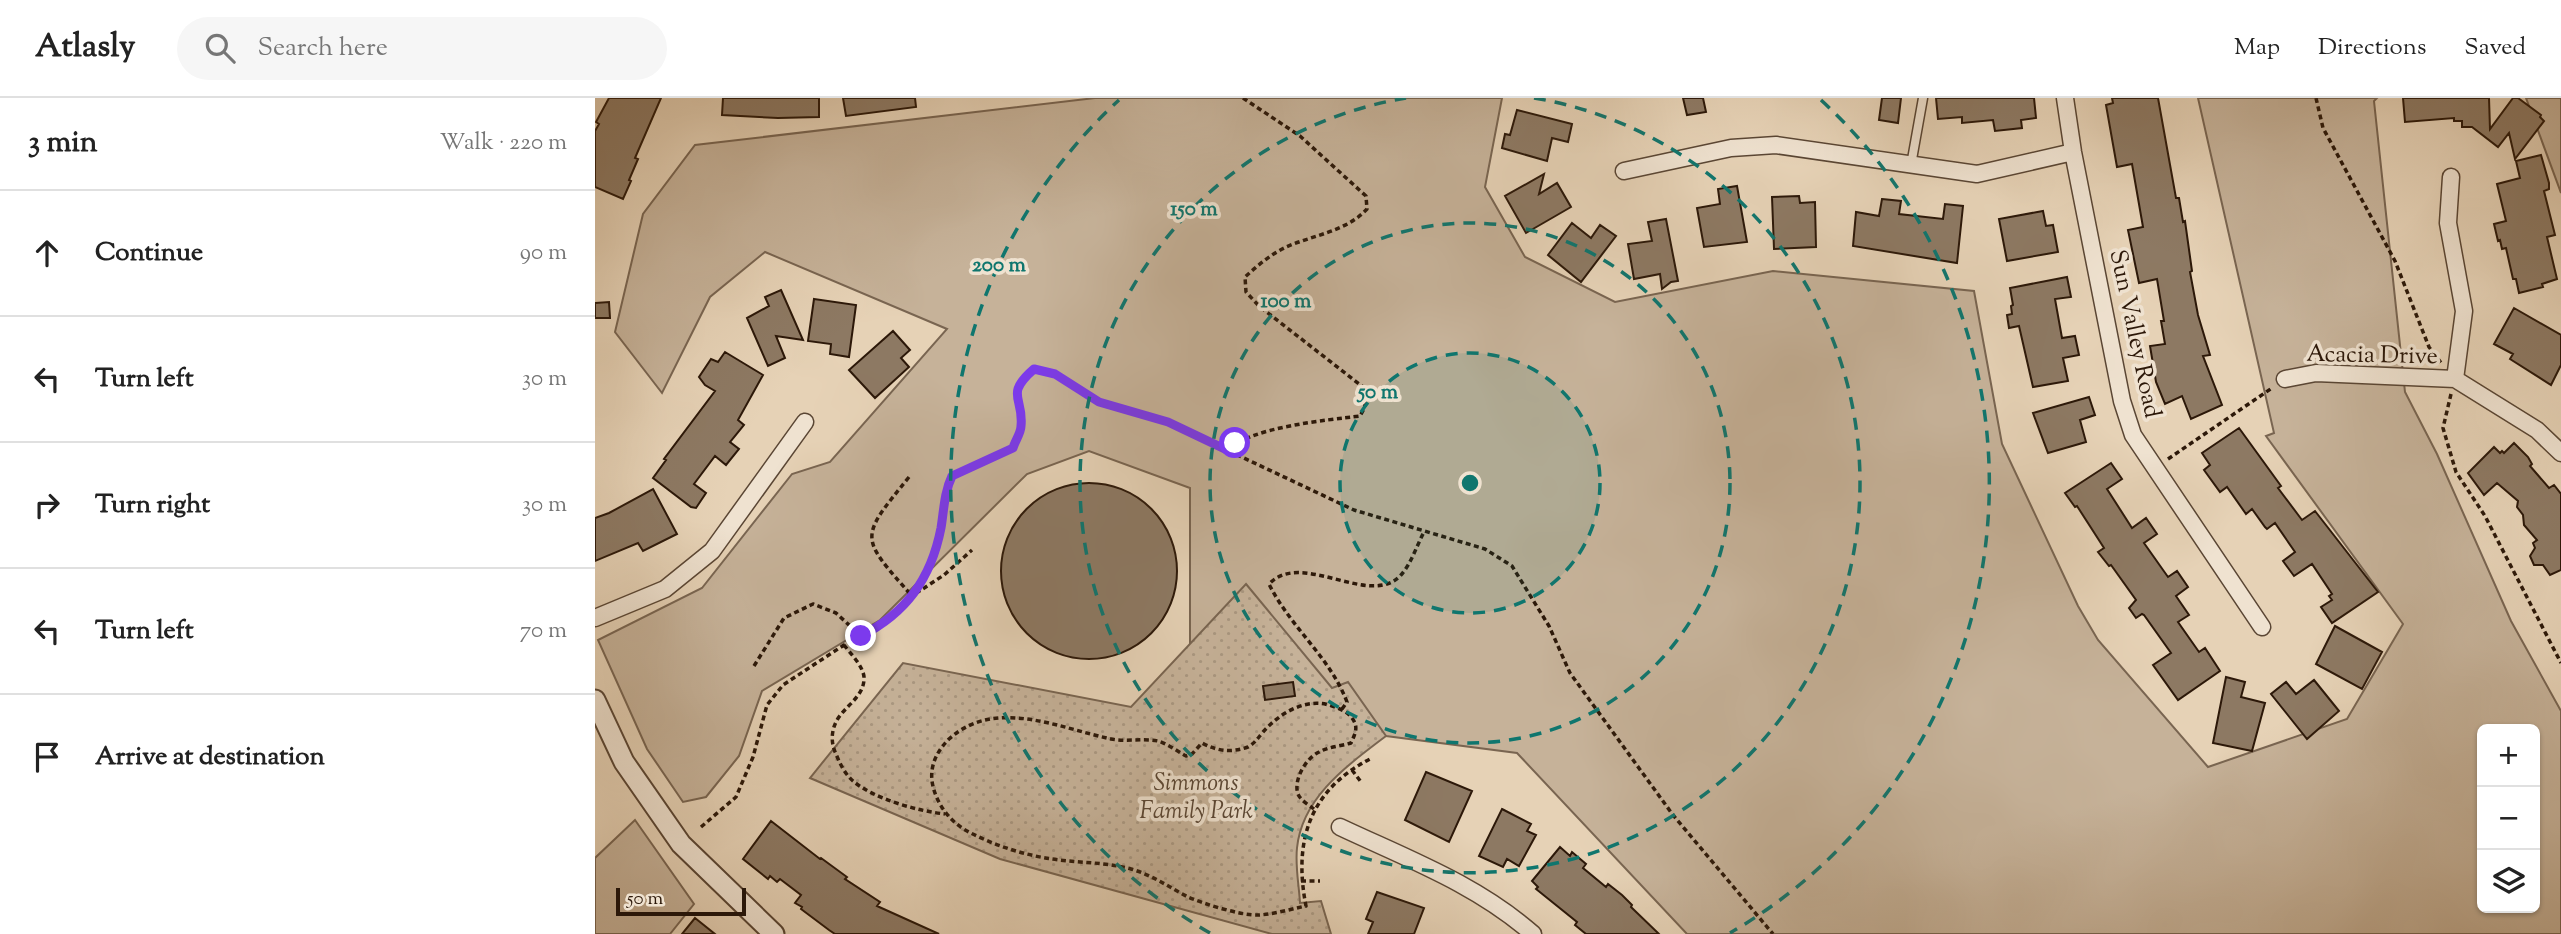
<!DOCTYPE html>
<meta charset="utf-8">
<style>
:root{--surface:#fff;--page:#f6f6f6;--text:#222;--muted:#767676;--line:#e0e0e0}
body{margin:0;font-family:"Sorts Mill Goudy",serif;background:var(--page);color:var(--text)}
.controls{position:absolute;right:21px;bottom:21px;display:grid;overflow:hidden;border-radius:10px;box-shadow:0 2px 5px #0004}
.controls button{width:63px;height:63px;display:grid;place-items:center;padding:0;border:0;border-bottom:2px solid var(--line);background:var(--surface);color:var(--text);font:35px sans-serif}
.scale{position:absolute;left:21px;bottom:18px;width:130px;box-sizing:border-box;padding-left:7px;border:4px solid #2c1809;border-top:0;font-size:19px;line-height:24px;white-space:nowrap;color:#2c1809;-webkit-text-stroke:5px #efe2d0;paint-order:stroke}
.stop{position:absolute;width:21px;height:21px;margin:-16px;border:5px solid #7c3aed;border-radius:50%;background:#fff}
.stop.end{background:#7c3aed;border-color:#fff;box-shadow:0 2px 7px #0008}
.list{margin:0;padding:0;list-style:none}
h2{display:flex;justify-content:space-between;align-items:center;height:91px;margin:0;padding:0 28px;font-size:30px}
h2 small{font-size:23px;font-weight:400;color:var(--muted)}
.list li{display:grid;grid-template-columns:46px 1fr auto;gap:21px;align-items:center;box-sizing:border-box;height:126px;padding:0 28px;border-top:2px solid var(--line)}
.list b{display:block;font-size:26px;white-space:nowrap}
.list em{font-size:23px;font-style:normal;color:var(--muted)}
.icon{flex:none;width:38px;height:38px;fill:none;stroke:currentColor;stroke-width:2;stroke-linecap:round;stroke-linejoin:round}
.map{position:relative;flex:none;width:1966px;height:836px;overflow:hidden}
header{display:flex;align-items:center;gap:42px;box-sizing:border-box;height:98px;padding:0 35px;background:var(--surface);border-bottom:2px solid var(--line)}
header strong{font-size:33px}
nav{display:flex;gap:38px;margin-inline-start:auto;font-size:24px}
.search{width:490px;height:63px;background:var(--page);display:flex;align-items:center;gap:18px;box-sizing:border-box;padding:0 24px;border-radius:38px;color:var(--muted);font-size:26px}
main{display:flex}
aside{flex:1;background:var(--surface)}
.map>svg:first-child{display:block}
.green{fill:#c6b299;stroke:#796551;stroke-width:2;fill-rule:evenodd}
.park{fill:url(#park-dots);stroke:#796551;stroke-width:2}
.building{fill:#8d7963;stroke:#2c1809;stroke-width:2}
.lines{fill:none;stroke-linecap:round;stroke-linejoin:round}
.service-casing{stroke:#5a4634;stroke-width:11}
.minor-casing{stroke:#5a4634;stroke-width:19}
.tertiary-casing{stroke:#5a4634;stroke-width:23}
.path{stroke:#2c1809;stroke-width:3.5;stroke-dasharray:5 3.5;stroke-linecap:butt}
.service{stroke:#efe2d0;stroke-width:8}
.minor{stroke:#efe2d0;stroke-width:16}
.tertiary{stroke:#efe2d0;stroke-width:19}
.route{stroke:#7c3aed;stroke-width:9}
.ring{fill:none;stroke:#0f766e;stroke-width:3.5;stroke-dasharray:12 9}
.labels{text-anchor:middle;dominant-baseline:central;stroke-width:7;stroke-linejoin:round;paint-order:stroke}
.street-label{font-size:24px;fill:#2c1809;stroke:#efe2d0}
.park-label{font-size:24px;font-style:italic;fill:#5a4634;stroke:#efe2d0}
.centre{fill:#0f766e;stroke:#efe2d0;stroke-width:3.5}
.ring-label{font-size:21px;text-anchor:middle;font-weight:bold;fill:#0f766e;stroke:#efe2d0;stroke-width:7;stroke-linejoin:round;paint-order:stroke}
</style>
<header>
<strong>Atlasly</strong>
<div class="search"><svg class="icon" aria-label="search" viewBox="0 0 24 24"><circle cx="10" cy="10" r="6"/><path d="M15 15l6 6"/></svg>Search here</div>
<nav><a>Map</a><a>Directions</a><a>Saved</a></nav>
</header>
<main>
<aside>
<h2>3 min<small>Walk · 220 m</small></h2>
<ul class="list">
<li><svg class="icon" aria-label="ahead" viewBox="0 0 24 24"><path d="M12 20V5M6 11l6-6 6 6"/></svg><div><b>Continue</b></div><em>90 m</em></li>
<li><svg class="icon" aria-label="left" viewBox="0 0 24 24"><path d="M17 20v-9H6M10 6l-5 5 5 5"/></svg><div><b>Turn left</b></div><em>30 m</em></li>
<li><svg class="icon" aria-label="right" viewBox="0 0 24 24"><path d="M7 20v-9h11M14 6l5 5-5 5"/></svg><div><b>Turn right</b></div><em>30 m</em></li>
<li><svg class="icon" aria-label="left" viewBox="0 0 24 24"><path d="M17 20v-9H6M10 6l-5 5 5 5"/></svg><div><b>Turn left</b></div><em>70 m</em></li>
<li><svg class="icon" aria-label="arrive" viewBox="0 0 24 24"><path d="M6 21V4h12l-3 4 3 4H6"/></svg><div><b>Arrive at destination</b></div></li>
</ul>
</aside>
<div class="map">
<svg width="1966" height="836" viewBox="0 0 1966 836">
<defs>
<pattern id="park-dots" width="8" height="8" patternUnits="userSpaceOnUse" patternTransform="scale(1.75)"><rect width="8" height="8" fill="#c6b299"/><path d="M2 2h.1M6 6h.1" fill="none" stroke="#aa9882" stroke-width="1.8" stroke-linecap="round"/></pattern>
</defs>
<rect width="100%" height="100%" fill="#e6d2b6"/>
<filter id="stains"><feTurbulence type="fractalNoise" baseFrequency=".00286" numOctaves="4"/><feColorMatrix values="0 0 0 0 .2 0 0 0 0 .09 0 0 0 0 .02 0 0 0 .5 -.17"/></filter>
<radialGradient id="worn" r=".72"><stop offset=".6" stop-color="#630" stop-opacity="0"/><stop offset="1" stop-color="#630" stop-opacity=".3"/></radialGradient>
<!-- green -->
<path class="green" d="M500,0H907L890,89L930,159L1020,204L1178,173L1379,193L1407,346L1483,508L1503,542L1613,669L1752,621L1808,526L1671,338L1679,335L1603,0H1782L1779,3L1810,294L1842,356L1916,523L1966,613V836H1092L922,655L791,638L739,599L595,555V390L494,353L432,376L285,522L167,593L144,658L111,699L88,704L52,651L3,542L107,490L197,376L235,364L352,231L170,154L115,199L67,295L20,234L48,116L100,47ZM1887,631H1940V810H1887Z
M1931,0H1966V95Z
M40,722L99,806L75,836H0V760Z"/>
<!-- park -->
<path class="park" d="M651,486L737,590L753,584L791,638C753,667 707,699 702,750C700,768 704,787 705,805L726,803L736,836H677L405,761L215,680L308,565L536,609Z"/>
<!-- building -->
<path class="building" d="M14,0H66L40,60L43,61L34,82L36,83L28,101L0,89V33L4,26L1,24Z
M128,0H224V19L183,20L127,17Z
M248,0H320L321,9L251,18Z
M1088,0H1108L1111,14L1092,17Z
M1287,0H1306L1303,25L1284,22Z
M1341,0H1439L1441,20L1426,22L1427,30L1400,33L1398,22L1367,25V19L1343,21Z
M1517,0H1563L1581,100H1584L1588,124L1590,123L1597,173L1595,174L1603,217L1615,257L1608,258L1627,307L1596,321L1587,298L1570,306L1561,284L1555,248L1570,246L1566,223H1569L1562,181L1544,185L1533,132L1548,129L1537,66L1522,69L1511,7L1518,5Z
M1808,0H1894L1895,31L1918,0H1923L1946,17L1945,19L1949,23L1920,61L1914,35L1903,49L1877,29H1867V23H1859V20L1810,24Z
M922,12L977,26L973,44L957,40L952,63L907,50L910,36L915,37Z
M1946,57L1954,85V91L1949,93L1960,137L1952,139L1962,181L1947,186L1948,189L1924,195L1921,181H1918L1911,150L1907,151L1905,142L1903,143L1899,126L1911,123L1902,86L1925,80L1921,63Z
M949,76L944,96L962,85L976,109L931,135L910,98Z
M1142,88L1152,144L1109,149L1102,110L1125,106L1123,91Z
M1204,98L1205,105L1220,104L1221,149L1179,151L1177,99Z
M1287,101L1306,103L1304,116L1348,121L1350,106L1368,108L1362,165L1258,148L1261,114L1284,118Z
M1448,113L1451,128L1458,127L1463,154L1412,163L1404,121Z
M1071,121L1083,183L1076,184L1067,191L1065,176L1039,181L1033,146L1057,143L1053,124Z
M977,125L996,140L1005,127L1021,138L986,184L953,157Z
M1472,179L1476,199L1460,201L1467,240L1480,238L1484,257L1468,260L1473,283L1438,289L1424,228L1414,230L1412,217L1417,216L1416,208L1418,207L1415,190Z
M186,192L208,242L181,238L190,260L173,268L152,220L174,208L170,199Z
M219,201L261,207L254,259L235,256L236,246L213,243Z
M14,204L15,220H0V205Z
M1919,210L1966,237V267L1956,287L1915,261L1918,256L1899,246Z
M298,233L315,252L306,260L314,269L280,300L254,272Z
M130,254L168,277L143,322L149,327L135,344L144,351L131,367L120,358L99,386L111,395L101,410L96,409L58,380L71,362L69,361L120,293L110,287L104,279L116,261L123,264Z
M1494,299L1500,317L1485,322L1491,344L1453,355L1438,315Z
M1644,330L1686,388L1683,390L1707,422L1720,413L1783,494L1737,525L1726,509L1737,502L1734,498L1737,496L1717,466L1699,478L1688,463L1700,454L1680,425L1672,431L1670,429L1657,411L1651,416L1632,389L1625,394L1609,372L1615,367L1607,355Z
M1919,345L1933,359L1937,366L1935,368L1954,390L1959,387L1966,396V472L1955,477L1948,467H1939L1935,458L1940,450L1938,445L1942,442L1929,427L1928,417L1922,409L1923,403L1902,385L1889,397L1873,375L1899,349L1905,355L1907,353L1909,355Z
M1516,365L1527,381L1512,391L1537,430L1551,420L1562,436L1549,445L1573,479L1582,473L1593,489L1581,498L1594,517L1583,524L1604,554L1610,550L1625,573L1583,602L1558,567L1576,555L1549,517L1547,516L1541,520L1534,510L1541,502L1516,467L1514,468L1503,454L1509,450L1482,408L1480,409L1470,395Z
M406 473a88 88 0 1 1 176 0a88 88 0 1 1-176 0Z
M58,391L82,436L48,453L43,445L0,463V420L14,415Z
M1740,528L1787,554L1767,591L1721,566Z
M1631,579L1650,584L1646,599L1670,605L1657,653L1618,645Z
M1719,582L1744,613L1712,641L1676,596L1691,584L1701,596Z
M698,584L700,598L670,602L668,588Z
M831,674L877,693L854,744L810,722Z
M907,711L936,726L932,733L941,737L924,768L912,761L908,769L884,758Z
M176,723L225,761L226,760L252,779L250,781L285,804L282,808L344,836H240L234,832L206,811L207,809L200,805L206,797L185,781L182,784L175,778L173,781L148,761Z
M965,749L975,758L977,754L991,766L988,770L1011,789L1013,786L1027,797L1037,807L1036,809L1064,836H991L980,827L982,824L941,791L943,789L937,783Z
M782,794L829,810L819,836H773L778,824L771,821Z
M100,820L120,836H87Z"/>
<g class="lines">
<!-- service casing -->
<g class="service-casing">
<path id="service" d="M1316,67L1328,0"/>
</g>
<!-- minor casing -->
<g class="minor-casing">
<path id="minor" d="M1470,0L1478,54L1527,303L1538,337L1667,529
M1029,73L1136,50L1181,47L1382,76L1478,54
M1856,79L1853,125L1869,213L1860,281
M1690,281L1721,275L1860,281L1942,332L1966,355
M0,520L70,491L117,453L210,324
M745,729C813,761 881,786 938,836"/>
</g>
<!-- tertiary casing -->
<g class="tertiary-casing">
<path id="tertiary" d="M0,602L29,664L86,746L179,836"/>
</g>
<!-- path -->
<path class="path" d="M648,0L705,38L771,98L772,111C751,134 717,137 689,150C675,157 662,168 650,179L651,194L664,208L768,289L770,309L765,318C734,322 652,329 634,353L759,412L890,451L917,468L954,528L975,575L1078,717L1178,836
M1721,0L1728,30L1800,163L1834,249L1847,266
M1856,296L1848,330L1861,374L1890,418L1966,565
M1573,361L1677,290
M314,379C264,441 264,438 317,498
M317,498C331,477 340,456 346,432C350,413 349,395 357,378L418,350C420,343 426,335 426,328C429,299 409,297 439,271L460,276L504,304L573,324L634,353
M249,547C256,556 268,568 269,579C270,599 248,609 241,624C236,634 236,646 241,656C245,666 250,676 258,683C279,701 323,713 350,716
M159,568L189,520L218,506L241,515L266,538
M747,611L752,604C735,559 695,529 674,486C707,451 775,511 806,477C816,466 822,447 829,434
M757,672L766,684
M719,711C714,707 706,703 703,696C698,682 711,660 724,654C733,649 746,648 756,645C760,636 764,629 757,620C752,613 743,610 734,607C709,600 684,616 668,634C663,640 660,645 653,649C636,655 622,653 607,645L597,656L591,658C582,653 573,646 563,643C548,640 531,644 516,641C464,630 400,599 354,641C343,652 335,666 337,683C340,704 354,723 372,733C398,747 429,757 457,761C484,765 510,764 536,771C557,777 574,789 593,799C609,806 647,818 664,817C680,816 696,811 711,808C698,742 715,691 777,660
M106,729L141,699L158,659L172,607L188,587L249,547L289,526L317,498L349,477L377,452
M706,783H725"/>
<!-- service -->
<use href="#service" class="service"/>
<!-- minor -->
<use href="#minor" class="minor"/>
<!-- tertiary -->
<use href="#tertiary" class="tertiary"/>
</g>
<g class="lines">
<!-- route -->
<path class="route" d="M266,538C311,515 336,481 346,430C349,412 349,395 357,378L418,350C420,343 426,335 426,328C429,299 409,297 439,271L460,276L504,304L573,324L634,353L640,345"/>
</g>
<!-- distance rings -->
<circle cx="875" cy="385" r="130" fill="#0f766e" fill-opacity=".12"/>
<g class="ring">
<circle cx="875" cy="385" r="130"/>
<circle cx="875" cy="385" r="260"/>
<path d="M939 0A390 390 0 1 1 811 0"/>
<path d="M615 835A520 520 0 0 1 524 2M1226 2A520 520 0 0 1 1135 835"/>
</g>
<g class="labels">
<!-- street labels -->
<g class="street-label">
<text transform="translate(1539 236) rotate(78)">Sun Valley Road</text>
<text transform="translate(1777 258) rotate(1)">Acacia Drive</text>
</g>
<!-- park labels -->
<g class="park-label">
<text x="601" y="686">Simmons<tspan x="601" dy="28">Family Park</tspan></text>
</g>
</g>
<circle cx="875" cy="385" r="10" class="centre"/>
<g class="ring-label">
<text x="599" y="117">150 m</text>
<text x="404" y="173">200 m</text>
<text x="691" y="209">100 m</text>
<text x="783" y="300">50 m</text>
</g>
<rect width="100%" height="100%" filter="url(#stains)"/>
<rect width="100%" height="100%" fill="url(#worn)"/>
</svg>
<div class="controls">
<button>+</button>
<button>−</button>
<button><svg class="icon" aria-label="layers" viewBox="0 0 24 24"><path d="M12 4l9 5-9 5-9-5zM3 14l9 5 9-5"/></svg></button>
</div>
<div class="scale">50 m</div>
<div class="stop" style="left:640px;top:345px"></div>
<div class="stop end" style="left:266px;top:538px"></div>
</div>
</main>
